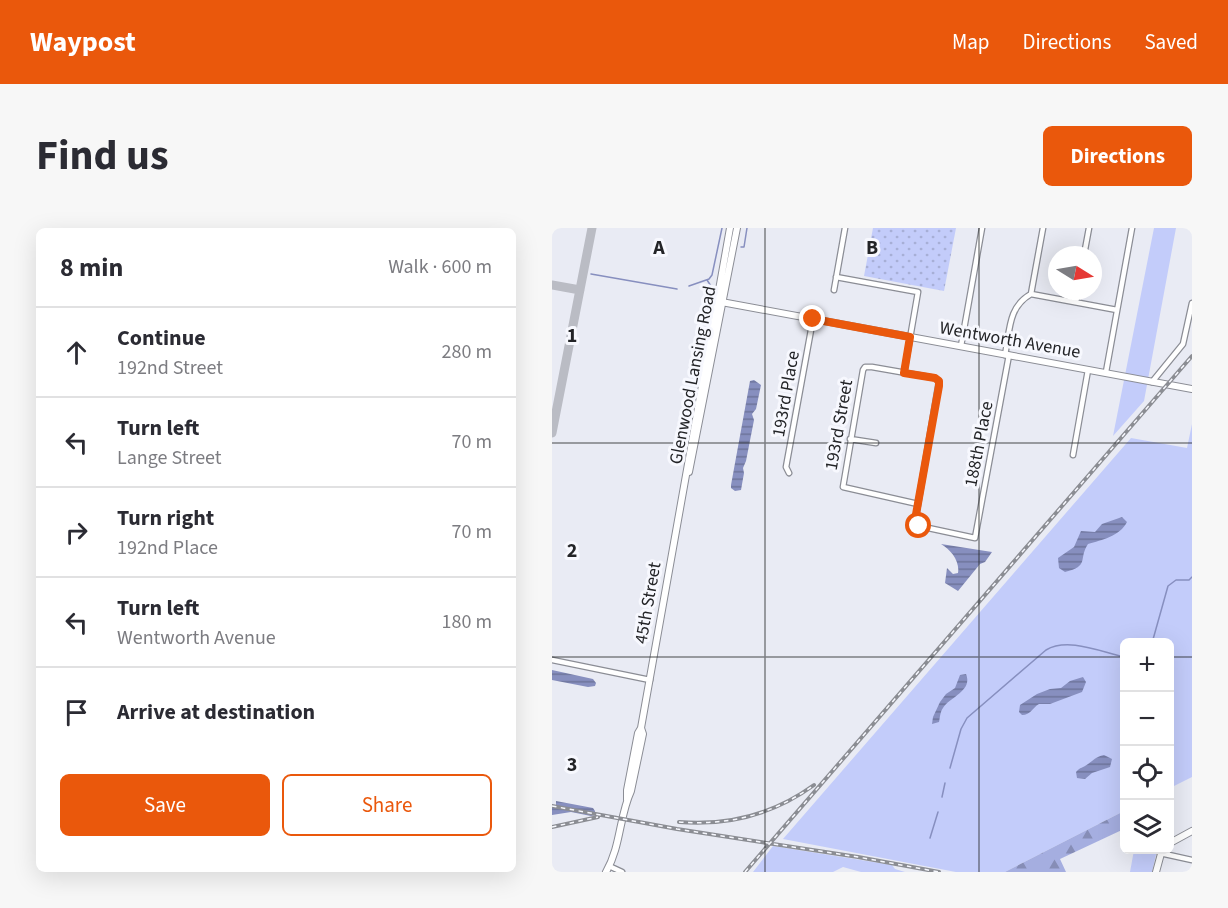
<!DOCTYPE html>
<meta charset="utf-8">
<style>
:root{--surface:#fff;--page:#f7f7f7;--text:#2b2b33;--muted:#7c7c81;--line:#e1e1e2;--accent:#ea580c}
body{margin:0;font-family:"Source Sans 3",sans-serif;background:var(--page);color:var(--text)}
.controls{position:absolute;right:18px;bottom:18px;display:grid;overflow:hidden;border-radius:9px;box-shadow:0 6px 24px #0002}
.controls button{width:54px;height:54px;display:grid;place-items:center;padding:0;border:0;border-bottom:2px solid var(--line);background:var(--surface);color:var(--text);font:30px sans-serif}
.compass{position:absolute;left:496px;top:18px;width:54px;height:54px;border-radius:50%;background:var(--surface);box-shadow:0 6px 24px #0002;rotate:101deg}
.stop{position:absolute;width:18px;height:18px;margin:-14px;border:4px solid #ea580c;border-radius:50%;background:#fff}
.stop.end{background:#ea580c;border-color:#fff;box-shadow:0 2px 6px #0008}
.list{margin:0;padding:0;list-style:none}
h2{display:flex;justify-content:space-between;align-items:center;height:78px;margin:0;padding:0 24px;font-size:26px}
h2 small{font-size:20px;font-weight:400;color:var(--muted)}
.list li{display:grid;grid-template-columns:39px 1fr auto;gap:18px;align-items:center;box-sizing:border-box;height:90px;padding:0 24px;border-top:2px solid var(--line)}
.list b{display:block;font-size:22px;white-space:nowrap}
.list p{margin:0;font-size:20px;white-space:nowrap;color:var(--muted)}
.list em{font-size:20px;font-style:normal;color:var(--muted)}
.actions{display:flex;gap:12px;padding:18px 24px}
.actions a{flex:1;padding:14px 0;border:2px solid var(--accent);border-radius:9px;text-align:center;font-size:21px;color:var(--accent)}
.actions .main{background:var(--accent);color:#fff}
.icon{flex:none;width:33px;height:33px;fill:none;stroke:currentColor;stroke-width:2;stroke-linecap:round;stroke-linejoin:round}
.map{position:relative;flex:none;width:640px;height:644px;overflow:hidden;border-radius:9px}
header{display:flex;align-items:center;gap:36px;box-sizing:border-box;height:84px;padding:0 30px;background:var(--accent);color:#fff}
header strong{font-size:28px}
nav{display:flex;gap:33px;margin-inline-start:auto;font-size:21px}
.intro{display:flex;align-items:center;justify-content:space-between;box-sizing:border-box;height:144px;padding:0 36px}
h1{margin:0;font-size:42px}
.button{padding:15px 27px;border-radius:9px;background:var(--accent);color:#fff;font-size:21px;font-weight:700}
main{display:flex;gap:36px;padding:0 36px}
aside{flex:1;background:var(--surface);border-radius:9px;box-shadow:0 6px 24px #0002}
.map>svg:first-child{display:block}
.grass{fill:#c3ccfa}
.forest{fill:url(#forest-firs)}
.park{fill:url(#park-dots)}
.water{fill:url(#water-rules)}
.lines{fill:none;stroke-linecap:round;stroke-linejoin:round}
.stream{stroke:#878fbf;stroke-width:1.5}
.taxiway{stroke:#babcc4;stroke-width:9}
.street-casing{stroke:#8b8d95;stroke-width:7}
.secondary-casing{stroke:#8b8d95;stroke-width:8}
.street{stroke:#fff;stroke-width:4.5}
.secondary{stroke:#fff;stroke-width:6}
.rail-casing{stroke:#8b8d93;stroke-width:4}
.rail{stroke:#f7f8fe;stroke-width:1.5;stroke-dasharray:4.5;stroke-linecap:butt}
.route{stroke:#ea580c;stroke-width:8}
.grid{fill:none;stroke:#232427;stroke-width:1.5;stroke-opacity:0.55}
.labels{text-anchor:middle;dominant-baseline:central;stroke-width:6;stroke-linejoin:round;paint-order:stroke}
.street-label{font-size:18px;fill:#232427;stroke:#f7f8fe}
.grid-label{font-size:20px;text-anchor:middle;font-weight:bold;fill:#232427;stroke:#f7f8fe;stroke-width:6;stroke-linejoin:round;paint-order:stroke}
</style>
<header>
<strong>Waypost</strong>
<nav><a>Map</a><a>Directions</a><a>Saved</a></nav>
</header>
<div class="intro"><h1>Find us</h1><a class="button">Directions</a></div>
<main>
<aside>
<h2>8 min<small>Walk · 600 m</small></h2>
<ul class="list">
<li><svg class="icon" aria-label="ahead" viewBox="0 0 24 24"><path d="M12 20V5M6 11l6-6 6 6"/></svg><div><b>Continue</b><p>192nd Street</p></div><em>280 m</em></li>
<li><svg class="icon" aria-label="left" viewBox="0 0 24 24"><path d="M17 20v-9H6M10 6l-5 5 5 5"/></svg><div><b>Turn left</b><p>Lange Street</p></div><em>70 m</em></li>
<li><svg class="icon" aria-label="right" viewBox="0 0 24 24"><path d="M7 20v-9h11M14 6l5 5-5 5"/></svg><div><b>Turn right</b><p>192nd Place</p></div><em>70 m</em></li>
<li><svg class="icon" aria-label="left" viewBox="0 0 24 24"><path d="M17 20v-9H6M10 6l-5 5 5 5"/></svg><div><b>Turn left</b><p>Wentworth Avenue</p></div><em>180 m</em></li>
<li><svg class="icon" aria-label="arrive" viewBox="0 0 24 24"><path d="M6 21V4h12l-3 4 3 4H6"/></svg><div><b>Arrive at destination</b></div></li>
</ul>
<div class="actions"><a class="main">Save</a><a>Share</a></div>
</aside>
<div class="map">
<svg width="640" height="644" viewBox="0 0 640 644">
<defs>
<pattern id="forest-firs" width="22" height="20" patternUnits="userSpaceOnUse" patternTransform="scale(1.5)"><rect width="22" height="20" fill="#a5aee0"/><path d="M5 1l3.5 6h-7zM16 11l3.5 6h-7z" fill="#868db6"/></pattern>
<pattern id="park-dots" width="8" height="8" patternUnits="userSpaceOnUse" patternTransform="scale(1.5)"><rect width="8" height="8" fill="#c3ccfa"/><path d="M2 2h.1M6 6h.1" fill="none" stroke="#a7afd6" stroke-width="1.8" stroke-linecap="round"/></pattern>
<pattern id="water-rules" width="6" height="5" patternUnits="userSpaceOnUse" patternTransform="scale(1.5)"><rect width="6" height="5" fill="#878fbf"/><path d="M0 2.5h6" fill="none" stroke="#6e759b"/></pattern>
</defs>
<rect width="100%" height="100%" fill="#e9ebf4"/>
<!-- grass -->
<path class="grass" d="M602,0H624L592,173L561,208Z
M640,196V549L618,560V415H572V583L453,644H404L231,611L579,210L635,220Z
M221,618L340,637L343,641L353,644H309L291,639L281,644H201Z
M582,622H605L600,644H578Z"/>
<!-- forest -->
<path class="forest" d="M572,583V601L508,631L514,644H453Z"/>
<!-- park -->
<path class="park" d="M321,0H404L392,63L312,48Z"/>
<!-- water -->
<path class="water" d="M202,152L209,157L204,181L200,186L202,192L194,233L191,240L192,245L189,262L183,263L179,260V257L198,153Z
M570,289L575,294C568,308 550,312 536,316C526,331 538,338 513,344L507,340L506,330L522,319L529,303L543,304L550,296Z
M389,316L440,324L433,334L428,336L406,363L393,355L395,340L401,346L406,345C408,333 399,322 389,316Z
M0,442L41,451L44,455L43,458L36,459L0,452Z
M414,446C421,463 398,469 391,480C388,484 388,490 387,494L380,496L381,489L388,474L394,466L403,460L408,447Z
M531,449L534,454L530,464L498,476H487C480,480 479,487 470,487L467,484L468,477L485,466L498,461L509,460L518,453Z
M552,527L560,531L558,539L540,545L533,551L525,550L524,544C528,539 531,540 536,536C542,532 543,529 552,527Z
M4,573L41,580L43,583V587L39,588L19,584L0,587V580L4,579Z"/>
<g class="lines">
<!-- stream -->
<path class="stream" d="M189,19H192L195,0
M39,46L125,61
M155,52L161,61
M137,58L157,51L160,47L170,0
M600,415L616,358L624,352H637L640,349
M398,540L409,501L415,490L494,422C516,409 549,424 572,429
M390,569L393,555
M378,610L386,584"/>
<!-- taxiway -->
<path class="taxiway" d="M0,57L28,62
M0,205L40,0"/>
<!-- street casing -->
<g class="street-casing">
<path id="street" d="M532,27L537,0
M284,49L366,64L352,145
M282,62L293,0
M479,66L565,82
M524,74L526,63
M409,118L430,0
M453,127C458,102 456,79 479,66L491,0
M554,144L580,0
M600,154L631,116L640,75
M298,211L324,215
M521,227L536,142
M237,245L234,239L261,91
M366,276L291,259L311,142L313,139H320L383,150L387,153L363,294L367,298L423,310L457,127
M0,432L98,452
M608,625L640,632
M57,638L70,644"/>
</g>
<!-- secondary casing -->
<g class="secondary-casing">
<path id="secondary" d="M164,73L640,161
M137,244L185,0
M75,572V562L86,505L89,500L178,0
M618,615L640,603
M54,644C69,618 67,589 79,563L91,506L89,500
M604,644L610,622"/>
</g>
<!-- street -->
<use href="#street" class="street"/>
<!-- secondary -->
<use href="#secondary" class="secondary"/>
<!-- rail casing -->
<g class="rail-casing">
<path id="rail" d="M0,578L125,601L306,629L387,644
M127,594C177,598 222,586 262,557
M0,599L46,589
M193,644L640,128"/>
</g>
<!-- rail -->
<use href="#rail" class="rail"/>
</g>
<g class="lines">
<!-- route -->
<path class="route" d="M261,91L358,109L352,145L383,150L387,153V158L363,292L367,298"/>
</g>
<!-- grid -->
<path class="grid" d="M213,0V644M427,0V644M0,215H640M0,429H572M618,429H640"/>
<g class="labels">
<!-- street labels -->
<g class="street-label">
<text transform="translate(458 112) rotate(10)">Wentworth Avenue</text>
<text transform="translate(141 147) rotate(-79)">Glenwood Lansing Road</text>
<text transform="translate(234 166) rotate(-80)">193rd Place</text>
<text transform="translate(287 197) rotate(-80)">193rd Street</text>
<text transform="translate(427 216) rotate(-79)">188th Place</text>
<text transform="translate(96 375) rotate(-80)">45th Street</text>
</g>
</g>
<g class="grid-label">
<text x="107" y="26">A</text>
<text x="320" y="26">B</text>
<text x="20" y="114">1</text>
<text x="20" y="329">2</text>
<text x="20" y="543">3</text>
</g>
</svg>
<div class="controls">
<button>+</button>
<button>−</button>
<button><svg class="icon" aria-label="locate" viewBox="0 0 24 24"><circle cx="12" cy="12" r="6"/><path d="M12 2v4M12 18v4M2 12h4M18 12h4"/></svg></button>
<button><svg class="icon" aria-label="layers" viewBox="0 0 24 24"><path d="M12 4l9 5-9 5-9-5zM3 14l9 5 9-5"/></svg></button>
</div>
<svg class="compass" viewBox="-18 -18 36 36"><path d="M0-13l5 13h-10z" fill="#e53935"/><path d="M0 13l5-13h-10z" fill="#7c7c81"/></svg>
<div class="stop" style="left:367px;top:298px"></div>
<div class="stop end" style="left:261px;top:91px"></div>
</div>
</main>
